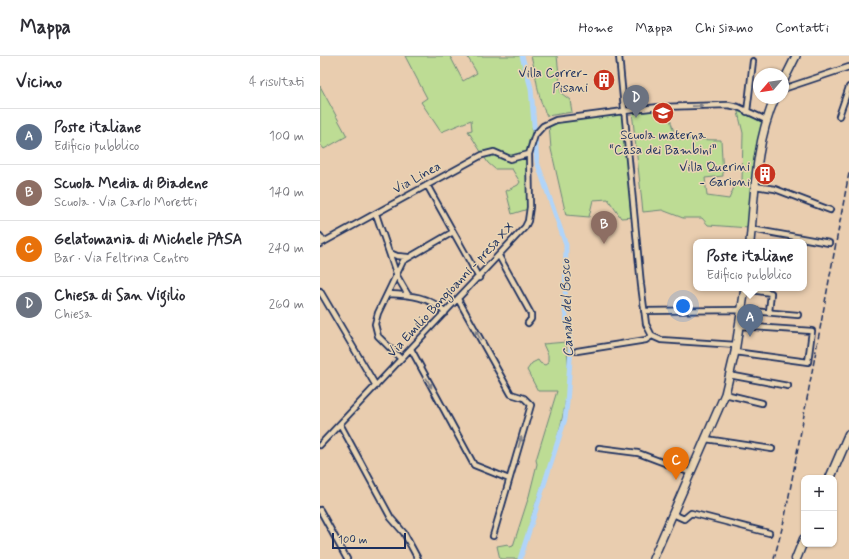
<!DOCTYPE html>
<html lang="it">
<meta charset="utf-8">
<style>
:root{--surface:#fff;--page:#f2f2f3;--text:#2b2b33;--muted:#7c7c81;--line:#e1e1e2;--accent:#c8321e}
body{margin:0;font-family:Mynerve,sans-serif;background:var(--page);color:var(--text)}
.controls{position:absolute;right:12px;bottom:12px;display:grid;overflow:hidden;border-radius:8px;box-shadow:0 1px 3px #0004}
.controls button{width:36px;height:36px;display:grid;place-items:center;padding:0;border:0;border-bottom:1px solid var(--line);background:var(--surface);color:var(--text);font:20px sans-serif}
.compass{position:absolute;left:433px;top:12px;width:36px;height:36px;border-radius:50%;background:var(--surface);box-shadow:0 1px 3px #0004;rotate:241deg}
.scale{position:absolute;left:12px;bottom:10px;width:74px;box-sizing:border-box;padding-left:4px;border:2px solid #1b2f5e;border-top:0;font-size:11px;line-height:14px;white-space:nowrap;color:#1b2f5e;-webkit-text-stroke:3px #ead5b4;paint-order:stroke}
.you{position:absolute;left:363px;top:250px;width:14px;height:14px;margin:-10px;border:3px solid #fff;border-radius:50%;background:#1a73e8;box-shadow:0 0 0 6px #1a73e833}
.badge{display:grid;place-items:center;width:26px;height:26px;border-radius:50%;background:var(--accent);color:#fff;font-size:13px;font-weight:700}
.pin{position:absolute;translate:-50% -33px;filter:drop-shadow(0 1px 2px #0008)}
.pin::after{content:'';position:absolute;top:21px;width:14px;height:12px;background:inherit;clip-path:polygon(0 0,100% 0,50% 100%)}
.popup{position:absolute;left:373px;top:183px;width:114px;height:52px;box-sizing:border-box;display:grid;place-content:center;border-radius:8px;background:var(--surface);filter:drop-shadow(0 1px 3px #0005);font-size:13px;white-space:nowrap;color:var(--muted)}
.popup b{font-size:15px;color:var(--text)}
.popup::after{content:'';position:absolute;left:50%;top:100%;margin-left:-8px;border:8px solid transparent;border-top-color:var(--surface)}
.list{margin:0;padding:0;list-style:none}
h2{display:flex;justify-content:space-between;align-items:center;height:52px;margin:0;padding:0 16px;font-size:17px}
h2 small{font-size:13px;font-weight:400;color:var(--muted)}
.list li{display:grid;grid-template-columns:26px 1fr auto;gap:12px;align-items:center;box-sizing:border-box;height:56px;padding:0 16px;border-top:1px solid var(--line)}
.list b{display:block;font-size:15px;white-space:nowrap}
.list p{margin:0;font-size:13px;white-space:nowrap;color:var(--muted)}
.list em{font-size:13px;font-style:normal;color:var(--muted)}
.map{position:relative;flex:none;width:529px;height:503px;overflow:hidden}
header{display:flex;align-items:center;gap:24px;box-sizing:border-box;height:56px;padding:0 20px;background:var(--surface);border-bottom:1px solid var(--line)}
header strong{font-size:19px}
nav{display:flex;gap:22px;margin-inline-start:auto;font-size:14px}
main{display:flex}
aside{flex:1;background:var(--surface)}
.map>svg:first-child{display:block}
.green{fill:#bddc94;stroke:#6c8679}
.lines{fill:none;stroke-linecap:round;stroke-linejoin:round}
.canal{stroke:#b0d4f9;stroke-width:5}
.minor-casing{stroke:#1b2f5e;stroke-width:8}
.secondary-casing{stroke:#1b2f5e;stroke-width:10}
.primary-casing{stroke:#1b2f5e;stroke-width:11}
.minor{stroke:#ead5b4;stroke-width:4.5}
.secondary{stroke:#ead5b4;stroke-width:7}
.primary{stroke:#ead5b4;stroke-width:8}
.rail{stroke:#1b2f5e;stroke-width:1.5;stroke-dasharray:6 3;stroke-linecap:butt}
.oneway{fill:#828289}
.labels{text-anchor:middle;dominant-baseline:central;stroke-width:3;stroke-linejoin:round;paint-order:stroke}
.poi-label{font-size:13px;fill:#1b2f5e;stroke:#ead5b4;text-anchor:end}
.street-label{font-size:13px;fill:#1b2f5e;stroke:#ead5b4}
.water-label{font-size:14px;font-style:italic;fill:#2a406e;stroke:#ead5b4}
</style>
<header>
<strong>Mappa</strong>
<nav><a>Home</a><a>Mappa</a><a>Chi siamo</a><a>Contatti</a></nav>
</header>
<main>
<aside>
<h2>Vicino<small>4 risultati</small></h2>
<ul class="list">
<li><span class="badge" style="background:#5c6f8a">A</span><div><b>Poste italiane</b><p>Edificio pubblico</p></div><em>100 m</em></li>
<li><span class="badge" style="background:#8d6e63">B</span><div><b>Scuola Media di Biadene</b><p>Scuola · Via Carlo Moretti</p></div><em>140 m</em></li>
<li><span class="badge" style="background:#e8710a">C</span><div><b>Gelatomania di Michele PASA</b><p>Bar · Via Feltrina Centro</p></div><em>240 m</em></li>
<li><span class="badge" style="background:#6b7280">D</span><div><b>Chiesa di San Vigilio</b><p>Chiesa</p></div><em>260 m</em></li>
</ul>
</aside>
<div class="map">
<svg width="529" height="503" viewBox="0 0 529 503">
<rect width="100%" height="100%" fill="#e9cdaf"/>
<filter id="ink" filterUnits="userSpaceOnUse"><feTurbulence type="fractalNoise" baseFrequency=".025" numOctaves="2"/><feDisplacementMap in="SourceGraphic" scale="8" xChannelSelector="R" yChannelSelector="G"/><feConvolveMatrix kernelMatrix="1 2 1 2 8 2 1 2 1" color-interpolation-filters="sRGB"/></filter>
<g filter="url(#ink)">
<!-- green -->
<path class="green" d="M85,0H130L143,25L157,17L147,0H203C212,25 215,50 212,76C211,81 208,85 208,90C206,111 208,132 208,153L192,158L186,135L198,129L200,126L192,113H175L168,107L148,75L152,74L151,64L121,76L101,46L107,42Z
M211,0H237L241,37L250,44L252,56L227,60C217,42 217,19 211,0Z
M0,30L27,80L4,93L0,88Z
M417,52L443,67L429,172L388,169L382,162H363L342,154L323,156L312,55L347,53L356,83L401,84L403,120L385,122L387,140L409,143L415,129L422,126L423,77Z
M303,57L314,161L301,162L288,143L273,144L269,161L246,159L231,93L229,68Z
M246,286C255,346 232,397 214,453C209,470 204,486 199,503H180L177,490L188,488L190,491L193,490L209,440L217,408L216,404L237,335H218L207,314L212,307L218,304L220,307L225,309L228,307V299L223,288Z"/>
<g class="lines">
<!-- canal -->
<path class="canal" d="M200,503L245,363L247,347L251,290L245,255L246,189L217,106L211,32L202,0"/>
<!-- minor casing -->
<g class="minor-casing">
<path id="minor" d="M299,0L321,229L326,268L332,280
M463,33L529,11
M427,56L433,5
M519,60L529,31
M107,129L159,222
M435,130L455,133L510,154
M56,158L77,220L88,239
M431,173L509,187
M0,180L4,186
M0,188L162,99L174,96L190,103L209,98
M70,197L77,200L88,201
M179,200L211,258V263L208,267
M425,233L451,237L449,256
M0,235L56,330
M68,238C89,239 111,240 125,257
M138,243L191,338L204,342L211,349L173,480
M324,255L421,254L478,259
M332,280L341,284L416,289
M91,293L154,409L189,423
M257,295L326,284L332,280
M415,296L488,306L492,275L419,270
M81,303L58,280L55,268L58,257L83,205L133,176
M409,319L468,330
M405,338L442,347
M20,368L71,462L84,477L98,503
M386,383L452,393
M0,389L205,171L208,165L210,151L209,98L215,79L223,70L236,64L304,55L339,51L408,49L418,51L446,64
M279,392L318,397L371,417
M0,454L27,503
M353,458L364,463L371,457L449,477"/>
</g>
<!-- secondary casing -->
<g class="secondary-casing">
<path id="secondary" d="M463,26L476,0
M430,186C435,137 435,88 455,42
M333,503L405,338L415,296L425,232"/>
</g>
<!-- primary casing -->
<g class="primary-casing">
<path id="primary" d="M510,422L529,378
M476,503L484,483"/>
</g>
<!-- minor -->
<use href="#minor" class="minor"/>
<!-- secondary -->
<use href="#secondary" class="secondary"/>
<!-- primary -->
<use href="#primary" class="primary"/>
<!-- rail -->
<path class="rail" d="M454,503L465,461L529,117"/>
</g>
<!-- one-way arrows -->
<defs><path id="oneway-solid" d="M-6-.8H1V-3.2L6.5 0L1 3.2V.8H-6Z"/></defs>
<g class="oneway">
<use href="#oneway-solid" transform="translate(378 50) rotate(-1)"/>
<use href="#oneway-solid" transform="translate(158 279) rotate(-119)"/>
<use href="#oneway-solid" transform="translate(109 327) rotate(61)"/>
<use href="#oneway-solid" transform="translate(200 386) rotate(-74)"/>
</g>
</g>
<!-- icons -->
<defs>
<g id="building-disc" transform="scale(1.15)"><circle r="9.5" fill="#c8321e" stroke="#ead5b4"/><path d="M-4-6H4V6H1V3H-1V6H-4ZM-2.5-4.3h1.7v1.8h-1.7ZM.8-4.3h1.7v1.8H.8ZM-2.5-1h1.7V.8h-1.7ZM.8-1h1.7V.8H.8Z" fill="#fff"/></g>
<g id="school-disc" transform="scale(1.15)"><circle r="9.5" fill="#c8321e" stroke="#ead5b4"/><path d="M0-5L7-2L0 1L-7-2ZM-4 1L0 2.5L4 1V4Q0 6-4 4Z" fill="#fff"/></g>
</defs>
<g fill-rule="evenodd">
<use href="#building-disc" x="284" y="24"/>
<use href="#school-disc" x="343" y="57"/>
<use href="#building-disc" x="445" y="118"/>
</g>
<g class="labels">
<!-- poi labels -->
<g class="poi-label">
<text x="268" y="17">Villa Correr-<tspan x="268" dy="15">Pisani</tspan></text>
<text x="343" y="79" text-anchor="middle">Scuola materna<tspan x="343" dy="15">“Casa dei Bambini”</tspan></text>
<text x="430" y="111">Villa Querini<tspan x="430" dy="15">- Garioni</tspan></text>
</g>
<!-- street labels -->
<g class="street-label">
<text transform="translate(97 122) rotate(-29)">Via Linea</text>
<text transform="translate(131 234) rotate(-47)">Via Emilio Bongioanni - presa XX</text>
</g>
<!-- water labels -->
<g class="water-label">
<text transform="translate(247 252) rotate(-92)">Canale del Bosco</text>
</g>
</g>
</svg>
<div class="controls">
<button>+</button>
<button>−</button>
</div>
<svg class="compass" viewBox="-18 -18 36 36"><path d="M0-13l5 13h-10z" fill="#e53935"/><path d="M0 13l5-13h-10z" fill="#7c7c81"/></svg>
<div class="scale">100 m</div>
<div class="you"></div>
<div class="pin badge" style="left:430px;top:281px;background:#5c6f8a">A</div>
<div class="popup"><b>Poste italiane</b>Edificio pubblico</div>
<div class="pin badge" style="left:284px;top:188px;background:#8d6e63">B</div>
<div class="pin badge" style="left:356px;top:424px;background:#e8710a">C</div>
<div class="pin badge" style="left:316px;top:62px;background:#6b7280">D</div>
</div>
</main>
